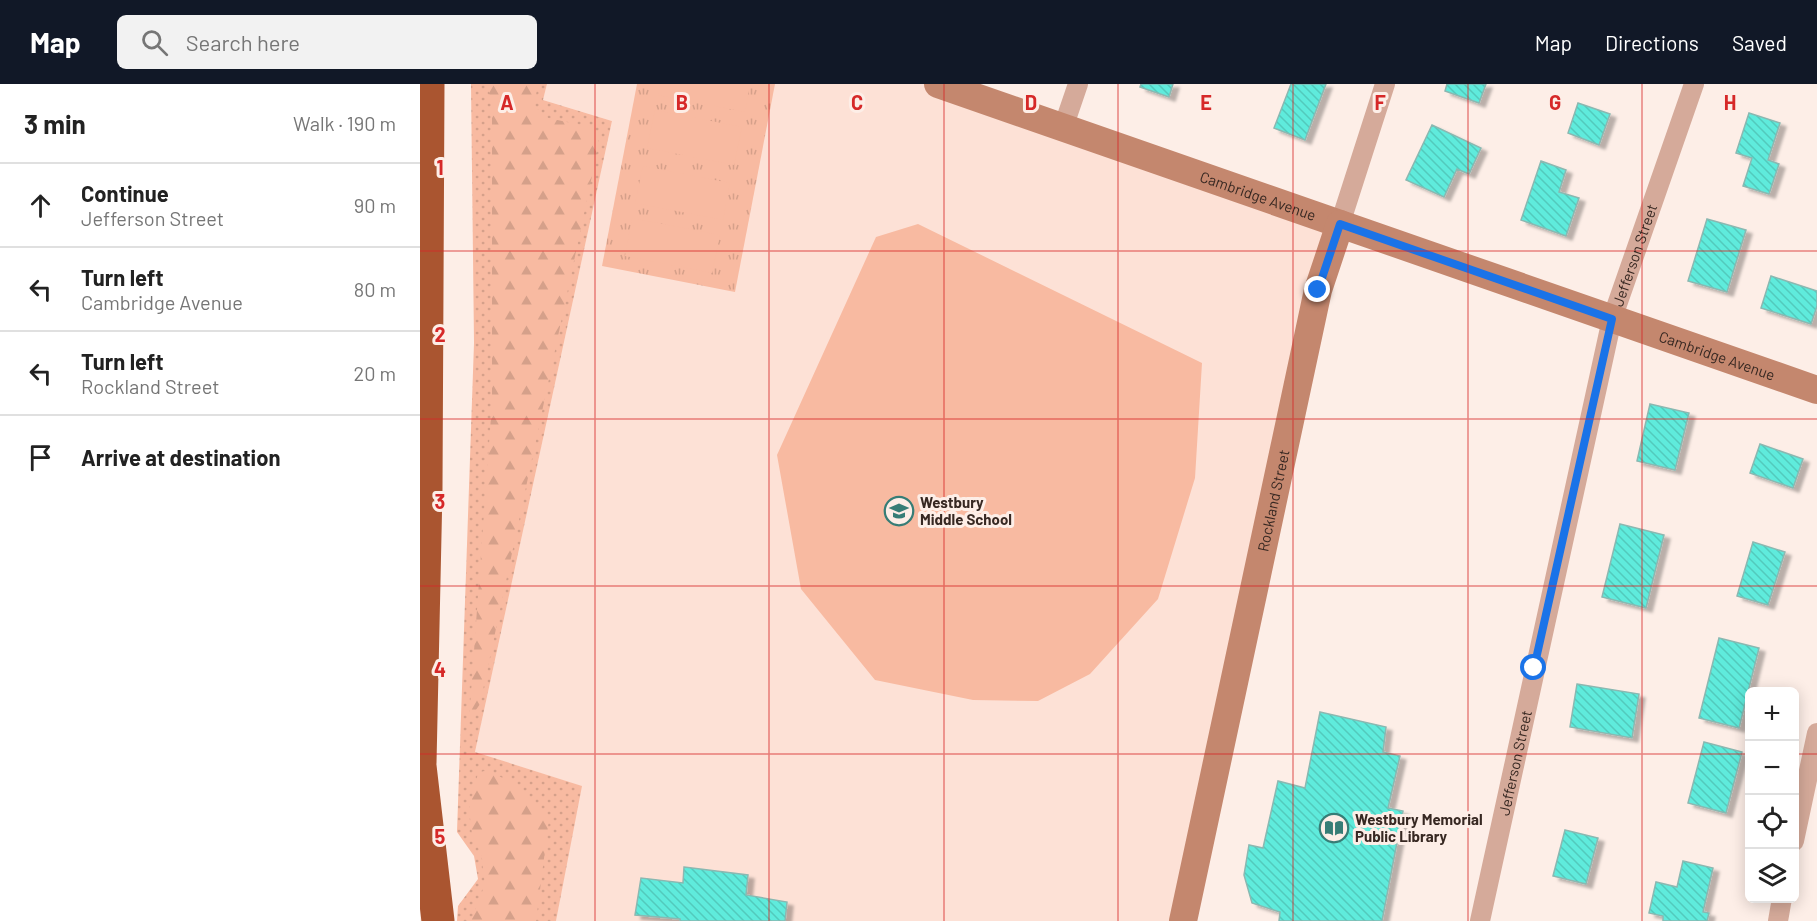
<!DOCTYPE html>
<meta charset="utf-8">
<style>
:root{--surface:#fff;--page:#f2f2f2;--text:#222;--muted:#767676;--line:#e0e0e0;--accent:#111827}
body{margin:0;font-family:Barlow,sans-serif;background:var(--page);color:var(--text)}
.controls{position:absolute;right:18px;bottom:18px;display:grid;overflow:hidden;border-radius:9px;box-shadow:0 3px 15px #0003}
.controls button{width:54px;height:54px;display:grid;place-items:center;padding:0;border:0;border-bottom:2px solid var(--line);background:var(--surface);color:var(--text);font:30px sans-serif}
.stop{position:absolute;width:18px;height:18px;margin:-14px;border:4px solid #1a73e8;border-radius:50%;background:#fff}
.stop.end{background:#1a73e8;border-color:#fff;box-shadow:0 2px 6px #0008}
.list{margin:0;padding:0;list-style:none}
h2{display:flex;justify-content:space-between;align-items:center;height:78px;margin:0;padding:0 24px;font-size:26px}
h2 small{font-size:20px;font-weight:400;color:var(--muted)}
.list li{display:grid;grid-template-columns:39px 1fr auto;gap:18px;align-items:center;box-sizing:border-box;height:84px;padding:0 24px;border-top:2px solid var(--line)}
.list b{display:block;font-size:22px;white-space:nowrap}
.list p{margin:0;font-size:20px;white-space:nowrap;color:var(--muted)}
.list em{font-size:20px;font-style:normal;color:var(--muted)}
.icon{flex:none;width:33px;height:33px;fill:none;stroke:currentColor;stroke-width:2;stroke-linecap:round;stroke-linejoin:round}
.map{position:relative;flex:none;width:1397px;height:837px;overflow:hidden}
header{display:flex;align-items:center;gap:36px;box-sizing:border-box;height:84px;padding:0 30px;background:var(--accent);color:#fff}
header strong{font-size:28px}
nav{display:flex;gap:33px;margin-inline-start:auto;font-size:21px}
.search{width:420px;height:54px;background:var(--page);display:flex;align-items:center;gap:15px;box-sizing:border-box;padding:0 21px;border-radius:9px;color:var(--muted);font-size:22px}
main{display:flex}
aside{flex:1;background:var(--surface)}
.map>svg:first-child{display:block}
.built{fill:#fde1d6}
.grass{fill:url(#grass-dots)}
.forest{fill:url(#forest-firs)}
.park{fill:url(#park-tufts)}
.garden{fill:#f8baa1}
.building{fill:url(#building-back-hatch);stroke:#8bb8b1;stroke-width:1.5;filter:url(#shadow)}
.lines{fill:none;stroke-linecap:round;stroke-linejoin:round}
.street{stroke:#d5aa9a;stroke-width:20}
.secondary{stroke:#c4876e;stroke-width:28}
.highway{stroke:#aa5530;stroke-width:33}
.route{stroke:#1a73e8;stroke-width:8}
.grid{fill:none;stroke:#d62828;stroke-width:1.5;stroke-opacity:0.55}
.labels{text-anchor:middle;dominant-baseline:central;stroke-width:6;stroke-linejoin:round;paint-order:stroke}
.street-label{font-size:15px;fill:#372822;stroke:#fdeee7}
.poi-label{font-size:15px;font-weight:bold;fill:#372822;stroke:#fdeee7;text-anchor:start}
.grid-label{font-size:20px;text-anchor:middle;font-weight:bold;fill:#d62828;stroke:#fdeee7;stroke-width:6;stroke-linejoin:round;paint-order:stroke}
</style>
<header>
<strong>Map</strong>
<div class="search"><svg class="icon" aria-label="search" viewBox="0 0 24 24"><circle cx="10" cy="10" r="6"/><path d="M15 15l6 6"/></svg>Search here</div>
<nav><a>Map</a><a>Directions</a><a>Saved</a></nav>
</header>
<main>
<aside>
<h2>3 min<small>Walk · 190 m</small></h2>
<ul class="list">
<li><svg class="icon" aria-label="ahead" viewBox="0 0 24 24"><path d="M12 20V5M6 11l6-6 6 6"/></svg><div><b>Continue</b><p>Jefferson Street</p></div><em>90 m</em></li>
<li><svg class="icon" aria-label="left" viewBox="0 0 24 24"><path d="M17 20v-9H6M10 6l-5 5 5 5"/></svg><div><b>Turn left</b><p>Cambridge Avenue</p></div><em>80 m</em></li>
<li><svg class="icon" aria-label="left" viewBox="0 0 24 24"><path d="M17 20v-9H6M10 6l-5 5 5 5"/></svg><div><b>Turn left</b><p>Rockland Street</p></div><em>20 m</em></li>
<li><svg class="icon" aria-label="arrive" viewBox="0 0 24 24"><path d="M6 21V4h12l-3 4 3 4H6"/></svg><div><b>Arrive at destination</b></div></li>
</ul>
</aside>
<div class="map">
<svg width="1397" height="837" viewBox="0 0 1397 837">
<defs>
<pattern id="grass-dots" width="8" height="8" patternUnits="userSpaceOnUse" patternTransform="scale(1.5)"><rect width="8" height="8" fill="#f8baa1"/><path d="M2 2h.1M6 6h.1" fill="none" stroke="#d5a08a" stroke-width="1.8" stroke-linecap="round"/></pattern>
<pattern id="forest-firs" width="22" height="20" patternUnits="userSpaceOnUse" patternTransform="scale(1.5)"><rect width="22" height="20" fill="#f8baa1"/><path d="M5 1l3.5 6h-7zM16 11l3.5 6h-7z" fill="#d5a08a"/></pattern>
<pattern id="park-tufts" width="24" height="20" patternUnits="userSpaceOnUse" patternTransform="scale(1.5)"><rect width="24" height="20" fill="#f8baa1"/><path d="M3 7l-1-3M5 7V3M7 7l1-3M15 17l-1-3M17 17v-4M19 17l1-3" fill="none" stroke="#d5a08a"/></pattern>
<pattern id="building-back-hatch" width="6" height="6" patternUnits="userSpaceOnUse" patternTransform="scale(1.5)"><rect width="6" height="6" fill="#5febdc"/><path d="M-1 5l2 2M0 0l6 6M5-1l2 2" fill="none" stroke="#53cabc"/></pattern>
<filter id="shadow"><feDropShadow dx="6" dy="4" stdDeviation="1.5" flood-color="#0004"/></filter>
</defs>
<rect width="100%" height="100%" fill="#fdeee7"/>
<!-- built -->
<path class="built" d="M127,0H518L920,140L763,837H136L161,702L55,668L192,37L123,16Z"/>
<!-- grass -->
<path class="grass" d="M51,0H127L123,16L192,37L55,668L162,702L136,837H37L38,822L58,795L54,772L37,748L54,259Z"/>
<!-- forest -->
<path class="forest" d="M68,0H118L114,22L128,34L175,44L179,59L60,620L49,636L72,319V26Z
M64,687C91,693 111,714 129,735L116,837H51L65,800L61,770L52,750L49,726L58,689Z"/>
<!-- park -->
<path class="park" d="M217,0H355L315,208L182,182Z"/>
<!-- garden -->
<path class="garden" d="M240,0H330L325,28L238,11Z
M235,26L322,43L314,81L227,64Z
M223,82L310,99L303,136L215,119Z
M212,134L300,151L292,189L205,172Z
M498,140L782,279L775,394L738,515L670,590L618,617L553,616L455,596L381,505L357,371L456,153Z"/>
<!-- building -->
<path class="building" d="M721,0H753L749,13L720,3Z
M871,0H906L885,56L854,44Z
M1027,0H1066L1059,19L1025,7Z
M1158,19L1190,30L1179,61L1148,49Z
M1329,29L1360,39L1348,76L1359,80L1349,110L1323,102L1332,74L1316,69Z
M1012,41L1061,64L1049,90L1037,85L1024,113L986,96Z
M1121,77L1146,86L1139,108L1159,114L1146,152L1101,136Z
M1287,135L1326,146L1307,208L1268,197Z
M1351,192L1397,207V222L1391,240L1341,224Z
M1230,320L1269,329L1255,386L1217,377Z
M1340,360L1383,375L1373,404L1330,389Z
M1200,440L1244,451L1226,524L1182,513Z
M1333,458L1365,468L1348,521L1317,512Z
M1299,554L1339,564L1319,644L1279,634Z
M1157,600L1219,610L1212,654L1150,643Z
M900,628L966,643L963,668L980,672L968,724L983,727L962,837H859L860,828L832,819L824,791L829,761L843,764L858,697L885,704Z
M1284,658L1322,668L1306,729L1268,719Z
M1145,746L1178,754L1166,800L1133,792Z
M1263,777L1293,784L1283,828L1289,829L1287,837H1243V832L1229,829L1236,798L1257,803Z
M264,783L328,791L326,811L367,818L365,837H260V835L215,831L221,794L263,799Z"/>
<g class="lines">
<!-- street -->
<g class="street">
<path d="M643,44L658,0"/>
<path d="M920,140L965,0"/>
<path d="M1374,757L1397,649"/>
<path id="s1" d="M1060,837L1192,235L1274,0"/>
<path d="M1358,837L1362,814"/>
</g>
<!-- secondary -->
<g class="secondary">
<path id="s2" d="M518,0L1397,306"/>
<path id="s3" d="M763,837L898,206L920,140"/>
</g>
<!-- highway -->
<path class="highway" d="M0,679L6,405L8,0
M0,682L18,837"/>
</g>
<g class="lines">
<!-- route -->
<path class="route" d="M898,206L920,140L1192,235L1114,584"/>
</g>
<!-- grid -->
<path class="grid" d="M175,0V837M349,0V837M524,0V837M698,0V837M873,0V837M1048,0V837M1222,0V837M0,167H1397M0,335H1397M0,502H1397M0,670H1330M1374,670H1397"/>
<!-- icons -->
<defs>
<g id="school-ring" transform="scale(1.5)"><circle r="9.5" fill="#fdeee7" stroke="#377d76" stroke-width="1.5"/><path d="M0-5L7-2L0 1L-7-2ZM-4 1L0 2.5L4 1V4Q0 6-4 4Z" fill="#377d76"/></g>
<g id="library-ring" transform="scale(1.5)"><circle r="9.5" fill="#fdeee7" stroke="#377d76" stroke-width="1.5"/><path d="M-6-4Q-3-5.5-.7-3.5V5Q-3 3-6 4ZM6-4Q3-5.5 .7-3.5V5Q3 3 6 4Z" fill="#377d76"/></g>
</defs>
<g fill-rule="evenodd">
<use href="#school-ring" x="479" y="427"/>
<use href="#library-ring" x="914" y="744"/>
</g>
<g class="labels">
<!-- street labels -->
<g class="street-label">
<text stroke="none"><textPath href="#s2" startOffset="339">Cambridge Avenue</textPath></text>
<text stroke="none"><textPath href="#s1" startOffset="684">Jefferson Street</textPath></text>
<text stroke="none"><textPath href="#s2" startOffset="825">Cambridge Avenue</textPath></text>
<text stroke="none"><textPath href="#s3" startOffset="430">Rockland Street</textPath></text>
<text stroke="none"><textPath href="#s1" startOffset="162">Jefferson Street</textPath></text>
</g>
<!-- poi labels -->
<g class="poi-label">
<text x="500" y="418">Westbury<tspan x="500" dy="17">Middle School</tspan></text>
<text x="935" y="735">Westbury Memorial<tspan x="935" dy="17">Public Library</tspan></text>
</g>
</g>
<g class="grid-label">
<text x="87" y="26">A</text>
<text x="262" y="26">B</text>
<text x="437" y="26">C</text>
<text x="611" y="26">D</text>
<text x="786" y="26">E</text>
<text x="960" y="26">F</text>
<text x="1135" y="26">G</text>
<text x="1310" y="26">H</text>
<text x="20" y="91">1</text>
<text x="20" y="258">2</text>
<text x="20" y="425">3</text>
<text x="20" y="593">4</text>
<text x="20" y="760">5</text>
</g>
</svg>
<div class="controls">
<button>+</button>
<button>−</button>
<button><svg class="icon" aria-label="locate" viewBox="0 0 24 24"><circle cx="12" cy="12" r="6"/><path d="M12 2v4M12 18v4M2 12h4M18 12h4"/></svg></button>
<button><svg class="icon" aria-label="layers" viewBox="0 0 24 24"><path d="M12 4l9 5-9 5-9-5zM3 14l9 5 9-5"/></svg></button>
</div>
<div class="stop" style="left:1114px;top:584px"></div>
<div class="stop end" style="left:898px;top:206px"></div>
</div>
</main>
